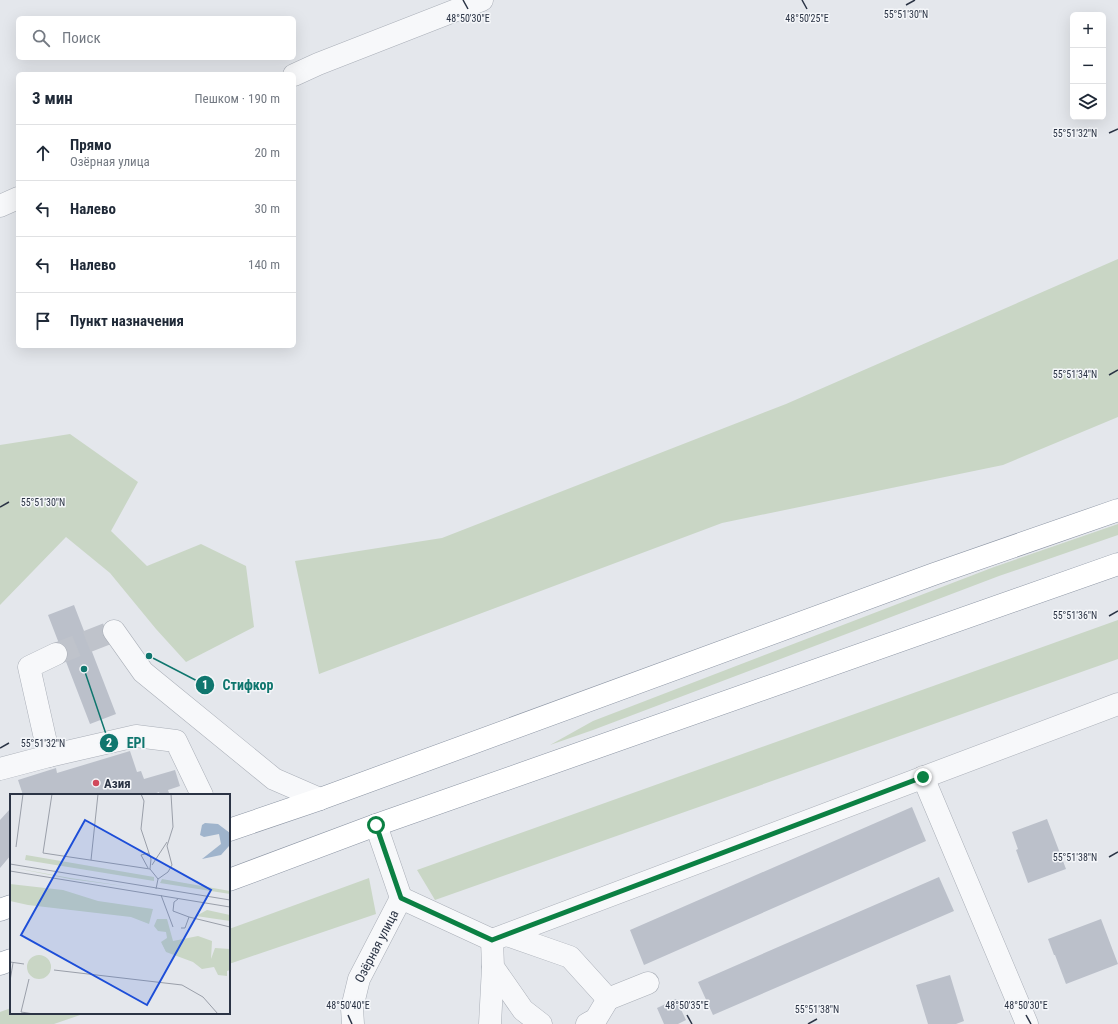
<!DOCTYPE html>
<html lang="ru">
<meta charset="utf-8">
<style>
:root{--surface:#fff;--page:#f6f6f7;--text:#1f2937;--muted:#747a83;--line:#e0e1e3}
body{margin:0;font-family:"Roboto Condensed",sans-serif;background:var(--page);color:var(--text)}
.controls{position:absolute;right:12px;top:12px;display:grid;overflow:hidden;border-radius:6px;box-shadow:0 4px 16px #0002}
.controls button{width:36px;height:36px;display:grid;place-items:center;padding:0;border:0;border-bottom:1px solid var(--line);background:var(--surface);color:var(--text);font:20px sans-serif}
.stop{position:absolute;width:12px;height:12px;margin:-9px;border:3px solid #0b8043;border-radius:50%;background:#fff}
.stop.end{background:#0b8043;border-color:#fff;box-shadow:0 1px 4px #0008}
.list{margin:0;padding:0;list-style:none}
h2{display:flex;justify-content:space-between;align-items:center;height:52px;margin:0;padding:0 16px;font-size:17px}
h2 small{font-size:13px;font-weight:400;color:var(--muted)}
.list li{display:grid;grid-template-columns:26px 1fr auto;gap:12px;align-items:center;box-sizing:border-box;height:56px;padding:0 16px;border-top:1px solid var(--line)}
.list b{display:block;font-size:15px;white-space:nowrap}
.list p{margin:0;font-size:13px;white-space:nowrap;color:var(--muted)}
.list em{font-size:13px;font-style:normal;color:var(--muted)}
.icon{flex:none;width:22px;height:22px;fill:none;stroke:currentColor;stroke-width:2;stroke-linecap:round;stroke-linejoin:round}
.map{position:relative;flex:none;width:1118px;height:1024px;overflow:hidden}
.search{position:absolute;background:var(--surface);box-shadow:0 4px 16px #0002;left:16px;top:16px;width:280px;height:44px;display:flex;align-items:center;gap:10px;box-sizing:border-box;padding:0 14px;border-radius:6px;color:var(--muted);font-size:15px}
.panel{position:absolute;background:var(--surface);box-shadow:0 4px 16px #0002;left:16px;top:72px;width:280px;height:276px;border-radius:6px}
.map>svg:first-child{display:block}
.green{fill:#c9d6c5}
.building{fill:#bbc0ca}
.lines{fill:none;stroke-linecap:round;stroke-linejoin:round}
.minor-tunnel{stroke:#bfc3cb;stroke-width:22;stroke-dasharray:22 11;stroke-linecap:butt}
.minor-casing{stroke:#a9aeb7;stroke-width:23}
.highway-casing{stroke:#8b94a3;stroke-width:23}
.minor{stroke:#f7f8fa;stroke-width:22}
.highway{stroke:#fff;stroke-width:22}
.route{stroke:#0b8043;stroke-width:5}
.ticks{fill:none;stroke:#2b3445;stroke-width:1.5}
.poi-dot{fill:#d1495b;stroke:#f4f6f9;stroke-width:1.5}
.labels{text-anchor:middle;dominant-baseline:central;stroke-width:3;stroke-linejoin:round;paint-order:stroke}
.poi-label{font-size:13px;font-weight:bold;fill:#2b3445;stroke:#f4f6f9;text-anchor:start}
.street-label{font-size:13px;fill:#2b3445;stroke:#f4f6f9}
.inset-road{fill:none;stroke:#9a9fa9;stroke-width:1}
.view{fill:#1d4ed8;fill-opacity:0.15;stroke:#1d4ed8;stroke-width:2}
.inset-edge{fill:none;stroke:#2b3445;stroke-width:2}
.ticks-label{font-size:10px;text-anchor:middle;fill:#2b3445;stroke:#f4f6f9;stroke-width:3;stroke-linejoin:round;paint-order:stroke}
.leader{fill:none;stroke:#0f766e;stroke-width:1.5}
.callout-dot{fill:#0f766e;stroke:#f4f6f9;stroke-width:1.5}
.mark-label{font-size:12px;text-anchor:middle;font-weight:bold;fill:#fff}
.callout-label{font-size:14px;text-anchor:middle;font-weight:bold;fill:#0f766e;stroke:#f4f6f9;stroke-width:3;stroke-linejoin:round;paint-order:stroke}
</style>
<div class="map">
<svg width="1118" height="1024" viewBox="0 0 1118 1024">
<rect width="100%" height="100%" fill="#e4e7ec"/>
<!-- green -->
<path class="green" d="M1118,259V417L1003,465L722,523L319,674L295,561L442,538L786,404Z
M70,434L138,482L111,531L147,566L201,544L246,566L254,627L186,662L156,629L110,573L66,537L0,605V445Z
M1118,524V535L999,576L593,730L550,745L593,721L994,567Z
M1118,620V659L435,900L417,870Z
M369,878L376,914L229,964V929Z
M11,1008V1013H86L54,1024H0V1012Z"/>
<!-- building -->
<path class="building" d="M74,605L116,714L90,724L48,615Z
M130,751L137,772L141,771L144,779L175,770L180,786L168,790L169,793L163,795H160L159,792L151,795H23L18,780L56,768L57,773Z
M912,807L926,841L644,965L630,930Z
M10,809L11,810V855L0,868V820Z
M1047,819L1066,869L1028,883L1016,850L1018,849L1012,832Z
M939,877L954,911L713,1015L698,982Z
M1101,919L1118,964L1066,984L1055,955H1054L1048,939Z
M950,975L964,1021L956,1024H928L916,985Z
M676,999L686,1020L678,1024H664L657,1008Z"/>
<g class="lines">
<!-- minor-tunnel -->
<path class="minor-tunnel" d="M56,654L114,631"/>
<!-- minor casing -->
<g class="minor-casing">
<g id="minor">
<path d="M294,75L318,64L482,0"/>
<path d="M0,206L18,198"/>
<path d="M114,631L143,672L274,779L320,799"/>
<path d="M56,654L29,667L49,756L136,736L176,741L202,795"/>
<path d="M0,769L49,756"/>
<path d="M923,777L1027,1024"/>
<path d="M401,898L492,940L1118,704"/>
<path d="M507,935L570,957L608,999L596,1019L587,1024"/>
<path d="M492,940L493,967L523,1010L541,1024"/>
<path d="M608,999L648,983"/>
<path id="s1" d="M353,1024L352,1008L359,979L401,898L376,825"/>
<path d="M490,1024L493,967"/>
</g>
</g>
<!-- highway casing -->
<g class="highway-casing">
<path id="highway" d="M229,830L320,799L934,574L1118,510
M229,880L376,825L1118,564
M0,910L11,906
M0,964L11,960"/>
</g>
<!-- minor -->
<use href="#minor" class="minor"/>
<!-- highway -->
<use href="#highway" class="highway"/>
</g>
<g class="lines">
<!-- route -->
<path class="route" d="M376,825L401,898L492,940L923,777"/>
</g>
<!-- ticks -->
<path class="ticks" d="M463,0L468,9M802,0L807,9M906,5L915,0M1109,133L1118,129M1109,375L1118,370M0,507L9,502M1109,616L1118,611M0,748L9,743M1109,857L1118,852M348,1015L352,1024M687,1015L692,1024M1026,1015L1031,1024M808,1024L817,1019"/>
<!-- markers -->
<circle class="poi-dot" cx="96" cy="783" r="4"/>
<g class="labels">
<!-- poi labels -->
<g class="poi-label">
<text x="104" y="783">Азия</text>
</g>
<!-- street labels -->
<g class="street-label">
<text stroke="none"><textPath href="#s1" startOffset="83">Озёрная улица</textPath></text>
</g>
</g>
<!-- overview -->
<g transform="translate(10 794)">
<rect width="220" height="220" fill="#e4e7ec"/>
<path d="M16,61L144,83V87L15,66ZM0,73L60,84L121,93L60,85ZM152,85L220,97V100L150,89ZM0,90L53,96L88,107L143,115L139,130L121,123L18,111L0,107ZM197,116L220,121V127L186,122ZM147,125H157L163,147L188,142L202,147L201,165L205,154L220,155V176L217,177V182L208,181L204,173L192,175L183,168L156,158L151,148L157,144L156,138L148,137L144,132ZM17 173a12 12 0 1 1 24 0a12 12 0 1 1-24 0Z" fill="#c9d6c5"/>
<path d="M195,29L208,30L220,39L219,52L211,61L192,65L211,50L209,40L194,43L190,41L192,31Z" fill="#9fb4cc"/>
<path class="inset-road" d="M42,0L33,59L140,75L148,85M131,0L134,7L131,35L141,65L140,75M6,53L13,0M81,66L88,0M0,70L220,106M142,71L157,48M138,74L131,61L139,59M0,77L220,113M146,95L148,85L158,78L162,71L157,52L163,33L161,0M151,101L163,133M168,105L164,108L163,117L179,123L175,134H171M179,123L220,133M0,168L14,170M44,176L172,191L193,203L208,220M19,185L11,218L24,220M0,187L3,169"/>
<path class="view" d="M75,26L201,96L137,211L11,141Z"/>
<rect width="220" height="220" class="inset-edge"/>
</g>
<g class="ticks-label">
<text x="906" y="18">55°51'30"N</text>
<text x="468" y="22">48°50'30"E</text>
<text x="807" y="22">48°50'25"E</text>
<text x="1075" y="137">55°51'32"N</text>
<text x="1075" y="378">55°51'34"N</text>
<text x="43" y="506">55°51'30"N</text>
<text x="1075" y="619">55°51'36"N</text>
<text x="43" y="747">55°51'32"N</text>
<text x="1075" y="861">55°51'38"N</text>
<text x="348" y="1009">48°50'40"E</text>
<text x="687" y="1009">48°50'35"E</text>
<text x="1026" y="1009">48°50'30"E</text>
<text x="817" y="1013">55°51'38"N</text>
</g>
<!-- callouts -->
<path class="leader" d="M149 656L205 685M84 669L109 743"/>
<g class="callout-dot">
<circle cx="149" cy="656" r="4"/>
<circle cx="84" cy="669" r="4"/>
<circle cx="205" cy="685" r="10"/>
<circle cx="109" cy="743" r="10"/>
</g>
<g class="mark-label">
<text x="205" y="689">1</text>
<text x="109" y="747">2</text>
</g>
<g class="callout-label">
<text x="248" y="690">Стифкор</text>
<text x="136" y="748">EPI</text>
</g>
</svg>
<div class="controls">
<button>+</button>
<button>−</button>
<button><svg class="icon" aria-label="layers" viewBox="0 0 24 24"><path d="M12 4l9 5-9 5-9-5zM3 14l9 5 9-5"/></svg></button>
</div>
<div class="stop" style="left:376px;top:825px"></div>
<div class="stop end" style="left:923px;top:777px"></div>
<div class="search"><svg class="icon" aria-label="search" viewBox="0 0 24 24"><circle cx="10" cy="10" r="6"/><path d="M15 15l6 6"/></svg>Поиск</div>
<section class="panel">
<h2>3 мин<small>Пешком · 190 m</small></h2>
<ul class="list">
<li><svg class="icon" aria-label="ahead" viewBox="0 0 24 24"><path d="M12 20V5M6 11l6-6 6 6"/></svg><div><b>Прямо</b><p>Озёрная улица</p></div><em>20 m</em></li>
<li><svg class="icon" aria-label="left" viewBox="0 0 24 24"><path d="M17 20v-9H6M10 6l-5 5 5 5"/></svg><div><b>Налево</b></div><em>30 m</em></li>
<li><svg class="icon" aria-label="left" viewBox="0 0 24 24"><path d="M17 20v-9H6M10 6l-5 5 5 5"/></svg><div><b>Налево</b></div><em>140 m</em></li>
<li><svg class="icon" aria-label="arrive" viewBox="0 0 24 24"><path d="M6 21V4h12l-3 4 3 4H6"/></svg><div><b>Пункт назначения</b></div></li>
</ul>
</section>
</div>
